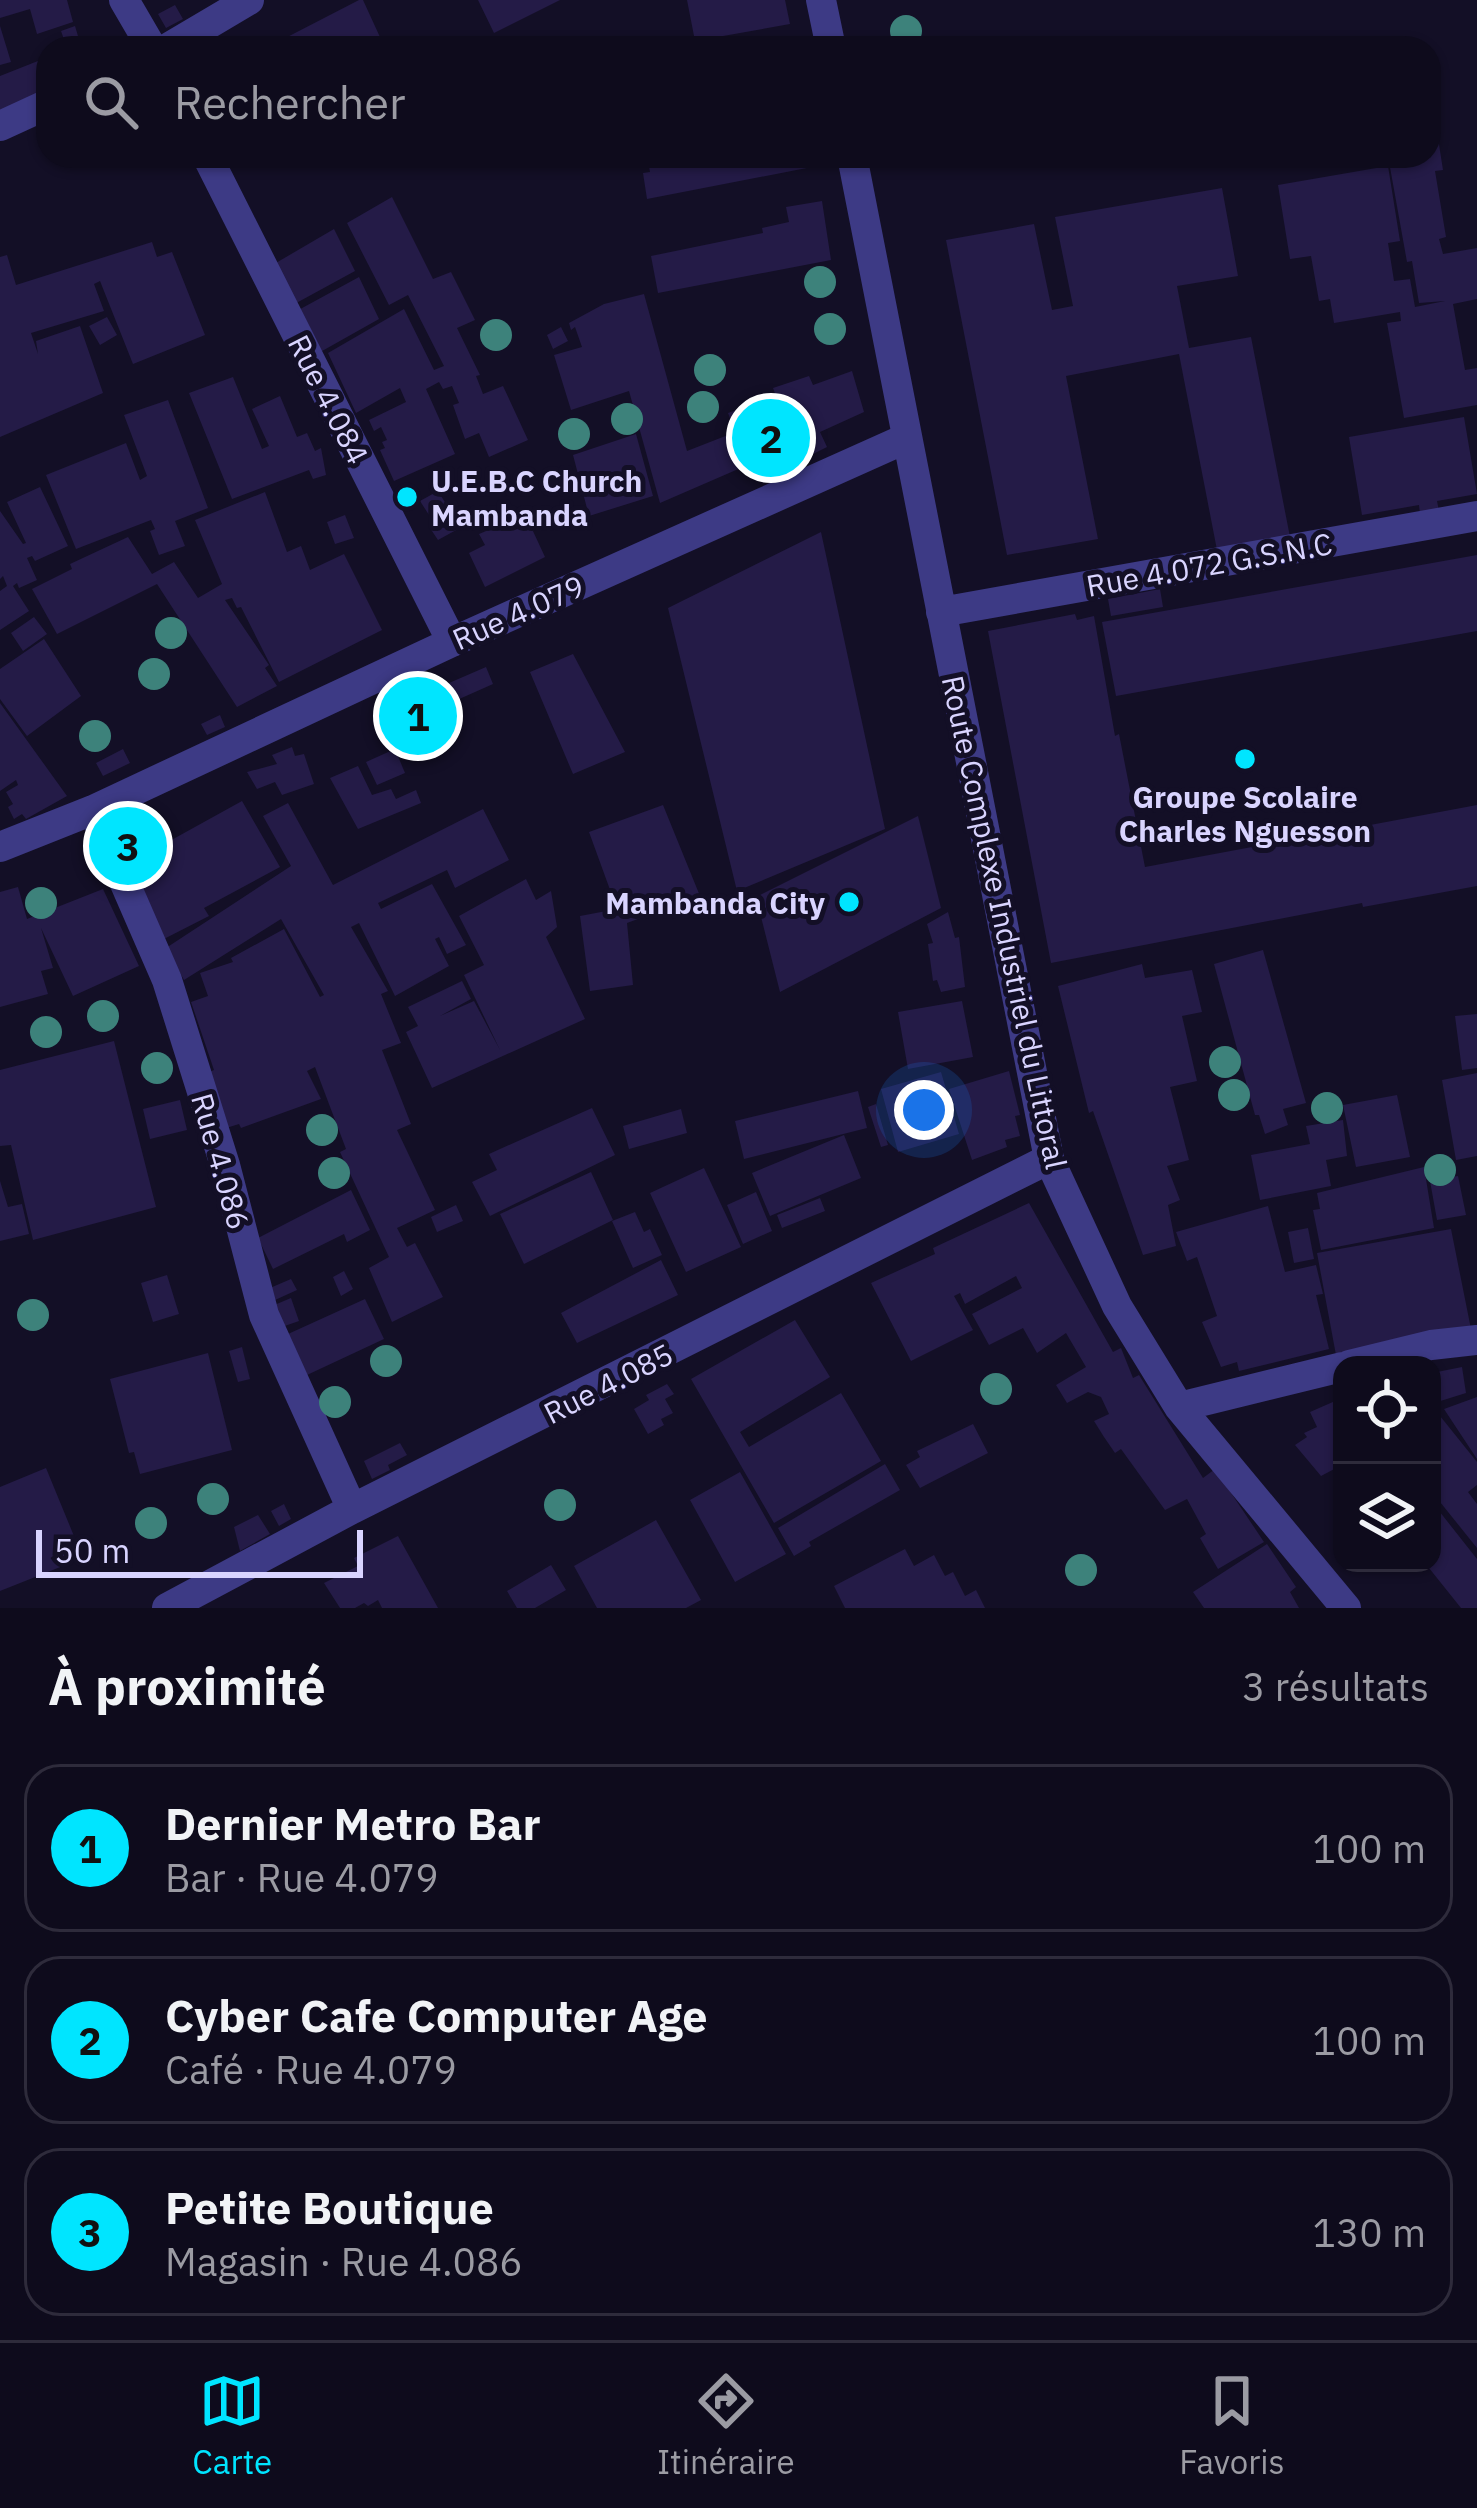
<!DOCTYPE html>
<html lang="fr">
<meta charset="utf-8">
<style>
:root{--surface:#0e0b1c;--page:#1c1929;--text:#f1f3f6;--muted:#9b9ba3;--line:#2e2b3b;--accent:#00e5ff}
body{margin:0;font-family:"IBM Plex Sans",sans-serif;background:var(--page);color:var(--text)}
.controls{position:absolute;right:36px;bottom:36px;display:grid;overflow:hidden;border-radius:24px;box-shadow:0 3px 9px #0004}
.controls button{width:108px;height:108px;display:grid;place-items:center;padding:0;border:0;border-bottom:3px solid var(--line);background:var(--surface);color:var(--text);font:60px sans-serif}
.scale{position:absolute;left:36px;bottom:30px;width:327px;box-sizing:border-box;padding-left:12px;border:6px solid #d9d4ff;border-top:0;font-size:33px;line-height:42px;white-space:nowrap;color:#d9d4ff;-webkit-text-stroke:9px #130f26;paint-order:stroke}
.you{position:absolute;left:924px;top:1110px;width:42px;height:42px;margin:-30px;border:9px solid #fff;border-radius:50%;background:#1a73e8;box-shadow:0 0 0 18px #1a73e833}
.badge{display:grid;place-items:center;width:78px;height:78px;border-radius:50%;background:var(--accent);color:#111;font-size:39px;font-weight:700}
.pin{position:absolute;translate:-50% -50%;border:6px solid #fff;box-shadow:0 3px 12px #0006}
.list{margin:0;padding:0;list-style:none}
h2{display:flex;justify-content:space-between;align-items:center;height:156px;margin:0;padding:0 48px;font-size:51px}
h2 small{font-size:39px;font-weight:400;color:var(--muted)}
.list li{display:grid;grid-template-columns:78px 1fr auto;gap:36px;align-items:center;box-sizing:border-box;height:168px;margin:0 24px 24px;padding:0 24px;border:3px solid var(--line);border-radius:36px}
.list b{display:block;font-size:45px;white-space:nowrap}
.list p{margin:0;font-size:39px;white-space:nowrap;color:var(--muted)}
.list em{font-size:39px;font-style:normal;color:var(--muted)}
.icon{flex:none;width:66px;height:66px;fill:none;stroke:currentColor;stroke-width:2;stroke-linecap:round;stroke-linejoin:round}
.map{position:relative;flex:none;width:1477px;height:1608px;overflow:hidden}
.search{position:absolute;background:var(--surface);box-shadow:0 3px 9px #0004;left:36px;right:36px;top:36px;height:132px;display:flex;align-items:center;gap:30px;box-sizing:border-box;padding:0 42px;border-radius:36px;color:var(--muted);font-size:45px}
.sheet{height:732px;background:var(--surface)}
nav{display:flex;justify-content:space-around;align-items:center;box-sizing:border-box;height:168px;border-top:3px solid var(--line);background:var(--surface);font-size:33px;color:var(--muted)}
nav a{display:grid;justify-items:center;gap:6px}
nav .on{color:var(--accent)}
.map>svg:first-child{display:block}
.building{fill:#241b47}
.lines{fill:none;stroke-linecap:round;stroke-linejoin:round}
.street{stroke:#3d3a85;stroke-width:30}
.tree{fill:#3d827b}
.poi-dot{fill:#00e5ff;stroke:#130f26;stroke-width:4.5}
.labels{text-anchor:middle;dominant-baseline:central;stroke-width:10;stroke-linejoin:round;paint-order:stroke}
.street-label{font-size:30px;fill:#d9d4ff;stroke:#130f26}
.poi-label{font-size:30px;font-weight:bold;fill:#d9d4ff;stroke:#130f26;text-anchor:start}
</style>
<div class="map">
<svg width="1477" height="1608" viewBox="0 0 1477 1608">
<rect width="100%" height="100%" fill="#130f26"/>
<!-- building -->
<path class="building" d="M0,0H67L73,22L37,34L30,9L0,18Z
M359,0H363L385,48H266Z
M478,0H560L494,33Z
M687,0H785L790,24L695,41Z
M175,5L183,19L166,28L158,14Z
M0,26L11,62L0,65Z
M75,26L81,46L67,48L61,31Z
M48,57V95L0,115V76Z
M1438,138L1443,170L1435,171L1446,237L1439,239L1443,254L1477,248V299L1453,304L1465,370L1477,368V405L1404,418L1387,323L1401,321L1400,312L1334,323L1330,299L1319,301L1311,256L1290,259L1278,185L1388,166L1400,241L1388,243L1394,281L1410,279L1415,307L1445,301L1419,303L1412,261L1407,262L1388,156H1429V140Z
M647,156H810L812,167L647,199L643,173L650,172Z
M1222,188L1238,276L1177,286L1189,348L1251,337L1290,537L1217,550L1179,354L1066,376L1098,539L1007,555L946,240L1034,224L1052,310L1073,306L1055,217Z
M392,197L433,279L451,272L475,320L457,328L480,375L476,376L483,394L503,386L528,440L489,457L479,433L465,439L453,405L459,403L452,386L443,389L439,382L426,389L455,454L394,481L380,450L385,448L382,442L387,440L381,427L374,431L369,420L406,402L400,388L356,413L328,353L404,309L434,370L444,366L408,295L389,305L347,223Z
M822,201L831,260L658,293L651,256L763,233L762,228L789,222L786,207Z
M334,229L355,271L289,307L269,267Z
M152,242L157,257L172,252L205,335L133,364L100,281L94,284L104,311L31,333L38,354L36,341L80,326L103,393L0,437V257L7,255L16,285Z
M359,277L379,319L315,355L293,313Z
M644,294L687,451L728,435L743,467L660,503L629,391L571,410L554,355L582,347L575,327L571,330L569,323L604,304Z
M107,317L117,335L100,345L89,326Z
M561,327L568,341L553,349L547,335Z
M852,371L864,412L820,432L827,447L807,457L800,440L747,464L728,413L776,396L773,388L809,376L813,385Z
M233,377L262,449L269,446L252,409L280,396L297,437L307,433L315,451L321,448L326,475L313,479L309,470L232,499L189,393Z
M168,400L208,508L175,521L185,546L159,555L150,531L155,529L151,520L76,549L46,475L126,443L140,480L147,476L124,415Z
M1464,417L1477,494L1437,501L1439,511L1420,514L1419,505L1362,515L1349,437Z
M636,434L653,496L589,516L573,455Z
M40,487L68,546L35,561L32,556L27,558L37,580L19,588L17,583L13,586L29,611L0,630V591L7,586L3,576L0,579V511L23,544L26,543L7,502Z
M438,491L446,504L429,515L420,501Z
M265,492L287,552L301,546L310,570L344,554L382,630L279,682L241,607L237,608L232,598L225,600L269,665L265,668L277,686L237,707L157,584L57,634L32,589L72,569L70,564L128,537L152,574L174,562L198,598L222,584L195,520Z
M536,510L543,523L532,529L545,557L485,587L469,553L485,545L479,534Z
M345,515L354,538L335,544L327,522Z
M450,516L458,529L438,540L430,528Z
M821,532L885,829L737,891L668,608Z
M1477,555V631L1116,696L1102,622Z
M1160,589L1163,607L1111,616L1108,599Z
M1075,614L1077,620L1094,616L1115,736L1119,734L1145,867L1477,805V886L1363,907L1362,903L1051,963L988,631Z
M34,617L47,634L23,651L11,633Z
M44,639L81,696L27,736L0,699V669Z
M573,654L625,752L573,774L530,672Z
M486,667L493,684L457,700L449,683Z
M421,692L442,732L422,743L414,727L410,731L396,705Z
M0,703L67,796L26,819L22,814L14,819L8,807L13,804L6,792L18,785L16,780L0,791Z
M220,715L225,727L207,735L201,724Z
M292,747L295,756L304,754L314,784L282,795L275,782L257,789L247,772L277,764L272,755Z
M123,749L130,763L103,776L96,763Z
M395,749L405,773L377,785L366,762Z
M358,766L372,795L391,789L396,799L416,790L421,803L358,829L330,778Z
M242,801L280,867L204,908L209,916L160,941L118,838L155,819L166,843Z
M288,803L333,885L483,809L509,860L455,888L447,870L378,903L381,909L432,884L466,945L447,954L439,937L435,939L449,966L395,996L359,923L351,927L388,991L381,994L401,1043L382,1050L411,1124L397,1130L435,1210L397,1228L407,1247L415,1243L443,1297L392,1322L369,1268L389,1257L340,1152L346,1149L315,1067L307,1071L321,1099L241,1128L239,1124L223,1129L209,1072L214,1070L191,1002L208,996L200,973L233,962L231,958L284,929L320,997L324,995L281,919L184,980L166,948L291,866L263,816Z
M663,805L700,896L627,923L633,985L590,991L580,916L617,909L589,832Z
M918,816L941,908L780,992L756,897Z
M526,879L536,900L551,891L557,927L546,937L585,1019L432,1088L406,1032L418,1026L408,1007L462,981L471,999L440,1016L474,1001L500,1050L464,975L484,965L459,916Z
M18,887L27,919L103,889L139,966L73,996L41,928L53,968L41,971L48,994L0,1007V892Z
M948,912L955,938L959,937L965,987L941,992L937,980L933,981L928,944L933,943L927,924Z
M1263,950L1306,1103L1283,1109L1288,1125L1265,1134L1259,1115H1255L1214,964Z
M1142,964L1145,978L1192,970L1202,1012L1182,1016L1197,1081L1170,1087L1189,1160L1167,1166L1180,1200L1168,1205L1176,1246L1143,1255L1093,1111L1089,1113L1058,986Z
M962,1001L973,1057L908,1069L898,1012Z
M1477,1014V1068L1462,1070L1455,1016Z
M114,1041L156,1207L33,1240L11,1145L0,1146V1070Z
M1009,1071L1020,1115L1015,1116L1020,1136L1005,1140L1007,1147L972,1160L949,1089Z
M941,1072L959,1134L898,1152L881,1089Z
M1477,1073V1156L1456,1160L1442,1080Z
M858,1091L867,1128L744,1159L735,1121Z
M1397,1095L1410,1157L1356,1167L1343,1105Z
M180,1100L187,1130L150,1139L143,1109Z
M876,1104L888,1145L881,1147L868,1107Z
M592,1108L615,1155L490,1216L472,1182L497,1170L489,1154Z
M681,1109L687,1133L629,1149L623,1126Z
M1343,1120L1347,1156L1326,1160L1331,1186L1260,1200L1251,1155L1310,1144L1306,1126Z
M844,1135L861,1178L770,1216L752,1173Z
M1424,1167L1434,1228L1321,1250L1313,1210L1320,1209L1317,1193Z
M704,1168L741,1247L686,1272L650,1193Z
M591,1172L613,1220L524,1264L500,1214Z
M1458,1176L1466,1215L1437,1220L1430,1181Z
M0,1181L8,1207L22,1204L29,1234L0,1241Z
M351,1190L370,1230L347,1242L344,1234L273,1269L258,1238Z
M756,1192L772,1231L743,1244L727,1205Z
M820,1198L825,1211L782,1228L777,1215Z
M1029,1203L1113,1352L1121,1348L1133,1378L1139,1375L1203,1478L1215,1469L1264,1542L1218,1569L1200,1538L1206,1534L1187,1499L1165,1510L1121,1449L1115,1453L1104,1437L1094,1421L1109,1414L1101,1397L1088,1392L1067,1403L1056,1385L1086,1367L1066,1333L1037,1353L1023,1328L989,1345L972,1314L1022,1288L1016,1276L965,1304L960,1293L954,1296L973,1330L911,1361L871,1283L935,1254L933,1248Z
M456,1205L463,1221L437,1232L431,1217Z
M1268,1206L1285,1272L1316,1265L1323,1294L1316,1295L1329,1349L1239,1371L1237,1362L1221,1367L1202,1322L1217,1316L1197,1257L1187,1261L1176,1232Z
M635,1212L644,1232L650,1229L662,1255L633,1268L612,1221Z
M1308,1228L1314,1259L1294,1263L1288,1232Z
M1451,1229L1471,1329L1336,1355L1317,1253Z
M661,1260L678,1295L577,1343L561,1313Z
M344,1271L353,1289L341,1296L333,1277Z
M167,1275L179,1314L153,1322L141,1283Z
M291,1279L297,1290L275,1300L270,1288Z
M291,1298L299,1321L279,1328L272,1306Z
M365,1299L384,1339L307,1375L288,1334Z
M795,1320L830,1377L740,1432L749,1447L841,1393L881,1461L774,1523L691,1379Z
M242,1347L250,1379L238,1382L229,1351Z
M208,1353L232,1450L140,1474L134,1452L129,1453L110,1379Z
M1462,1367L1466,1393L1434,1403L1432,1373Z
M667,1384L674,1394L665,1399L673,1413L661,1419L664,1425L648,1434L634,1409L649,1400L646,1395Z
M1477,1397V1459L1444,1409Z
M1342,1398V1465L1321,1476L1295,1445L1307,1437L1304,1433L1317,1427L1310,1412Z
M1432,1406L1477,1462V1485L1468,1492L1477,1504V1548L1432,1492Z
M973,1424L988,1453L920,1488L906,1465L920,1457L917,1451Z
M400,1443L407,1455L388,1465L390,1470L372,1479L364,1461Z
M885,1464L900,1490L809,1542L811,1546L794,1556L778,1528Z
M46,1468L83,1558L0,1591V1487Z
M740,1472L786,1554L735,1582L690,1500Z
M1432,1502L1477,1559V1608H1461L1425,1563H1432Z
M284,1504L291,1519L279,1526L271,1511Z
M258,1515L270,1534L240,1551L234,1527Z
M656,1520L701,1600L686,1608H597L574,1566Z
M398,1536L438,1608H382L378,1600L368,1606L364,1603L355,1608H340L324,1583L358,1566L354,1558Z
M1267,1544L1296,1587L1290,1592L1299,1608H1204L1193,1592Z
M905,1549L914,1566L934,1555L945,1576L953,1572L965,1596L976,1590L985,1608H845L834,1586Z
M551,1565L566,1590L535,1608H517L507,1591Z"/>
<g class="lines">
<!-- street -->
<path class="street" d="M124,0L152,48
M821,0L831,48
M168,48L249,0
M0,126L48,104
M207,156L452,642
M852,156L1049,1159L1117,1306L1179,1407L1346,1608
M941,612L1477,516
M93,810L167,980L225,1165L264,1315L352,1509
M0,847L93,810L452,642L907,438
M1349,1365L1431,1345L1477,1340
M1179,1407L1342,1367
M167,1608L352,1509L1049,1159"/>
</g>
<!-- trees -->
<g class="tree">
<circle cx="906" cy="31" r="16"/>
<circle cx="820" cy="282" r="16"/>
<circle cx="830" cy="329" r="16"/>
<circle cx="496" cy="335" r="16"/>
<circle cx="710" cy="370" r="16"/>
<circle cx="703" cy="407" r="16"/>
<circle cx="627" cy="419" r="16"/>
<circle cx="574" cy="434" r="16"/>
<circle cx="171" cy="633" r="16"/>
<circle cx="154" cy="674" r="16"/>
<circle cx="95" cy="736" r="16"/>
<circle cx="41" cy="903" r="16"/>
<circle cx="103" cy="1016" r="16"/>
<circle cx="46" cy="1032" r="16"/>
<circle cx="1225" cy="1062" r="16"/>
<circle cx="157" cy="1068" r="16"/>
<circle cx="1234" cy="1095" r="16"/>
<circle cx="1327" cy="1108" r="16"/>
<circle cx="322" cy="1130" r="16"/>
<circle cx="1440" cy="1170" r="16"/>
<circle cx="334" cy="1173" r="16"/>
<circle cx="33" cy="1315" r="16"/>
<circle cx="386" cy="1361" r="16"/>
<circle cx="996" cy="1389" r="16"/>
<circle cx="335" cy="1402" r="16"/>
<circle cx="213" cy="1499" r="16"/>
<circle cx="560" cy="1505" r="16"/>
<circle cx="151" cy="1523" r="16"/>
<circle cx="1081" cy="1570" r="16"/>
</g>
<!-- markers -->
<g class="poi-dot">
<circle cx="407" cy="497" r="12"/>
<circle cx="1245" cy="759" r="12"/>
<circle cx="849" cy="902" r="12"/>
</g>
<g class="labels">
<!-- street labels -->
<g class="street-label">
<text transform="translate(329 399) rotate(63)">Rue 4.084</text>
<text transform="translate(1209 564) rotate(-10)">Rue 4.072 G.S.N.C</text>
<text transform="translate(518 612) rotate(-24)">Rue 4.079</text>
<text transform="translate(1005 922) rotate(78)">Route Complexe Industriel du Littoral</text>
<text transform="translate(221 1161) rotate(74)">Rue 4.086</text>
<text transform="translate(608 1383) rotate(-27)">Rue 4.085</text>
</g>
<!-- poi labels -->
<g class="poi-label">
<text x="431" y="480">U.E.B.C Church<tspan x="431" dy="34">Mambanda</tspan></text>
<text x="1245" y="796" text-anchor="middle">Groupe Scolaire<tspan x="1245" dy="34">Charles Nguesson</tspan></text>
<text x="825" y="902" text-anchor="end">Mambanda City</text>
</g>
</g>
</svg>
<div class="controls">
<button><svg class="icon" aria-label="locate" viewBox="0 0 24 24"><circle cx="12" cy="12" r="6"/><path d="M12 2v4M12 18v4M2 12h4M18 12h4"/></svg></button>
<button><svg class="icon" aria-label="layers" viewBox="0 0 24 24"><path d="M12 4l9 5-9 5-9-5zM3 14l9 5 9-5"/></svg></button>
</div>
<div class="scale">50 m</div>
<div class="you"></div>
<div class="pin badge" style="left:418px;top:716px">1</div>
<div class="pin badge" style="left:771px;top:438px">2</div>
<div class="pin badge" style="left:128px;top:846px">3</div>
<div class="search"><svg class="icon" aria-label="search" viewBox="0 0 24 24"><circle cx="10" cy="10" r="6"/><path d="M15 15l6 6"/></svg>Rechercher</div>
</div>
<section class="sheet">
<h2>À proximité<small>3 résultats</small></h2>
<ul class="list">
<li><span class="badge">1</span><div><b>Dernier Metro Bar</b><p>Bar · Rue 4.079</p></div><em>100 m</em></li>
<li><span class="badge">2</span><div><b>Cyber Cafe Computer Age</b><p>Café · Rue 4.079</p></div><em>100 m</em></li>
<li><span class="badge">3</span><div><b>Petite Boutique</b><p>Magasin · Rue 4.086</p></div><em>130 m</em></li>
</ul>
</section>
<nav>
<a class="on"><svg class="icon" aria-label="map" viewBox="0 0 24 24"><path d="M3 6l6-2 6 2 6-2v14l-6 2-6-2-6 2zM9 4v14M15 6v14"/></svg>Carte</a>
<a><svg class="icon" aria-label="directions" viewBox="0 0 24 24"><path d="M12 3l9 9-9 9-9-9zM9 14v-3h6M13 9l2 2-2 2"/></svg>Itinéraire</a>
<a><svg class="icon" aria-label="saved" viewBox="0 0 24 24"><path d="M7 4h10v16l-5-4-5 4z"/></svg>Favoris</a>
</nav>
